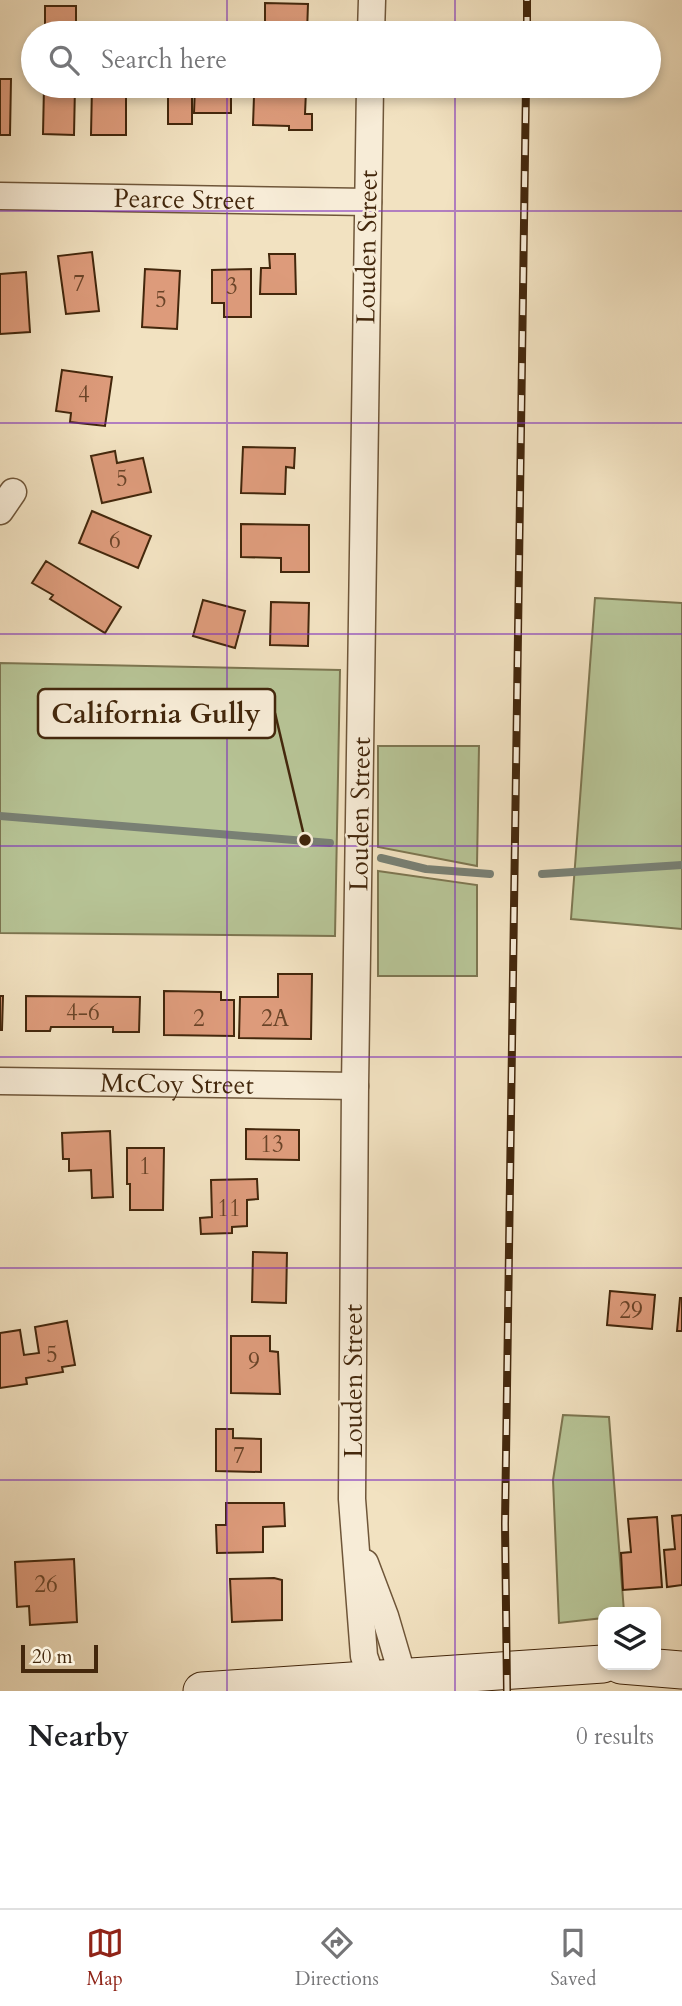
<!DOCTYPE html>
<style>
:root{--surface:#fff;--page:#f2f2f2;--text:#202124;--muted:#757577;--line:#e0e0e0;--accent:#8f2418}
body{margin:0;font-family:Cardo,serif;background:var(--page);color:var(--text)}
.controls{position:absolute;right:21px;bottom:21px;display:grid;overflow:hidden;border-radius:14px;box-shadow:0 4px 10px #0003}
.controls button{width:63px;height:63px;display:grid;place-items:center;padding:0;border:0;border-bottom:2px solid var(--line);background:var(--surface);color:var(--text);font:35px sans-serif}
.scale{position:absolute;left:21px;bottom:18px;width:77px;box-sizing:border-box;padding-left:7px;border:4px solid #43270c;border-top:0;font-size:19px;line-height:24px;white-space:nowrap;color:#43270c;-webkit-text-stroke:5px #f7ecd7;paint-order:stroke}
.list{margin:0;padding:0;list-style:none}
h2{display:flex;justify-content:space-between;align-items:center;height:91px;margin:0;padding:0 28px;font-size:30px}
h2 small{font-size:23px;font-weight:400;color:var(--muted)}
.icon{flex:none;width:38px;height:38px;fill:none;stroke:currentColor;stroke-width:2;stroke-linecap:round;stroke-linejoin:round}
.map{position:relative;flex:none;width:682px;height:1691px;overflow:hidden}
.search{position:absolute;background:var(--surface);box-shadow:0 4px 10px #0003;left:21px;right:21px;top:21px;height:77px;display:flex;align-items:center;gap:18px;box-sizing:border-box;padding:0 24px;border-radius:38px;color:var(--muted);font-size:26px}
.sheet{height:217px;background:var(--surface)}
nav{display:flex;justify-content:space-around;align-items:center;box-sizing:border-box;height:98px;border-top:2px solid var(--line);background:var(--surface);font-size:19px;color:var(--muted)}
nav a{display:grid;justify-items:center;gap:4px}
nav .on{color:var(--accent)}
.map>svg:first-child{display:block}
.green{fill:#b7c496;stroke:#7d7651;stroke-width:2}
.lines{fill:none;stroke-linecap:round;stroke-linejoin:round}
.stream{stroke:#798074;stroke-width:8}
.building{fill:#dd9b7b;stroke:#43270c;stroke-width:2}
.street-casing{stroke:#6f5639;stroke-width:29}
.secondary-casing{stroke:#43270c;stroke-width:39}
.street{stroke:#f7ecd7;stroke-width:26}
.secondary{stroke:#f7ecd7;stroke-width:37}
.rail-casing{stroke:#43270c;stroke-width:8}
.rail{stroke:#f7ecd7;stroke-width:5;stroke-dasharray:16;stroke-linecap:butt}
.grid{fill:none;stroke:#7b2cbf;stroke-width:2;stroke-opacity:0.55}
.labels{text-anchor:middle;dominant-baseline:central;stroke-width:5;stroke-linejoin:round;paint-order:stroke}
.number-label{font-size:23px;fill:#6a4428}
.street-label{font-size:26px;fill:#43270c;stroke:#f7ecd7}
.leader{fill:none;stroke:#43270c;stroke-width:2.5}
.callout-dot{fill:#43270c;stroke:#f7ecd7;stroke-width:2.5}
.callout{fill:#f7ecd7;stroke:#43270c;stroke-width:2.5}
.callout-label{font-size:28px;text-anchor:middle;font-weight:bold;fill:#43270c}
</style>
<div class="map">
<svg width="682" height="1691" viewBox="0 0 682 1691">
<rect width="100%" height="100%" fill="#f2e2c1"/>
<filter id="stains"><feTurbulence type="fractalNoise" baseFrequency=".00286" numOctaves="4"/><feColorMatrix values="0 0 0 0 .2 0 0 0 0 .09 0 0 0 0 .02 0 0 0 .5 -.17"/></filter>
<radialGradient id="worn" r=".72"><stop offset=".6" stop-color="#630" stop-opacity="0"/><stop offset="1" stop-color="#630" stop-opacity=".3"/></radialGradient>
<!-- green -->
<path class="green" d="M595,598L682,603V929L571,919Z
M0,663L340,670L335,936L0,933Z
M378,746H479L477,866L378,847Z
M378,871L477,885V976H378Z
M563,1415L609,1417L624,1612H603V1618L559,1623L553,1480Z"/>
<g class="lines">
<!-- stream -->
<path class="stream" d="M0,816L330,843
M381,858L426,869L490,874
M542,874L682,865"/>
</g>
<!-- building -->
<path class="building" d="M265,3L308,4L307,33H265Z
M45,6H76V33H45Z
M0,79H11L10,135H0Z
M44,86H75L74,135L43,134Z
M92,86H126V135H91Z
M168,86H192V124H168Z
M195,86H231V113H194Z
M290,91H306L305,114H312V130H289V126L253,125L254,96L290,97Z
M92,252L99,311L66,314L58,256Z
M269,254H295L296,294H260L261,268H270Z
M145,269L180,271L177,329L142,327Z
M251,269V317H224V303H212V270Z
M26,272L30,332L0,334V274Z
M62,370L112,377L105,426L70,422L71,413L56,411Z
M243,447L295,448L294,468L286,467L285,494L241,493Z
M115,451L117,463L143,458L151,492L102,503L91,456Z
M92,511L151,536L138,568L79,543Z
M241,524L309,525V572H281V558L241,557Z
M46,561L121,607L105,633L50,599L53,595L32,583Z
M203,600L245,611L235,648L193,636Z
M271,602L309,603L308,646L270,645Z
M278,974H312L311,1039L239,1038L240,997H278Z
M164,991L221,992V1000H234V1036L164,1035Z
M0,996H3L2,1030H0Z
M26,996L140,997L139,1032H113V1027H51L50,1031H26Z
M246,1129L299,1130V1160L246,1159Z
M110,1131L113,1197L92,1198L91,1170L69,1171V1159H63L62,1133Z
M127,1148H164L163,1210H130V1184H127Z
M257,1179L258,1199L247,1200V1226L232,1227V1233L201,1234L200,1218L212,1217L211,1180Z
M253,1252L287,1253L286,1303L252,1302Z
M610,1291L655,1295L652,1329L607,1325Z
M680,1298H682V1331H677Z
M67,1321L75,1365L62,1367L63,1372L26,1378L27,1384L0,1388V1333L20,1330L24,1355L39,1353L35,1327Z
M231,1336H270V1351L278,1352L280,1394L231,1393Z
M216,1429H233V1438L261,1439V1472L216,1471Z
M226,1503H284L285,1526L263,1527V1552L217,1553L216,1525H226Z
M682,1515V1585L667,1587L664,1550L675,1549L672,1516Z
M657,1517L662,1587L623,1590L621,1553L631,1552L628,1519Z
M74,1559L77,1622L30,1625L29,1606L17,1607L15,1562Z
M274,1578L282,1580V1620L232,1622L230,1579Z"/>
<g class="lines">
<!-- street casing -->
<g class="street-casing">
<g id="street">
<path d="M371,33L372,0"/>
<path d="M370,86L355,1086L352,1499L364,1656L376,1691"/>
<path id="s1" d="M0,196L368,202"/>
<path d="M0,511L13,492"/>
<path id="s2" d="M0,1081L355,1086"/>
<path d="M365,1563L385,1616L407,1691"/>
</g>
</g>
<!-- secondary casing -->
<g class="secondary-casing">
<path id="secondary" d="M621,1665L682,1670
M202,1691L603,1664"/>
</g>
<!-- street -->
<use href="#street" class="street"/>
<!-- secondary -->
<use href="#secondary" class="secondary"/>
<!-- rail casing -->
<g class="rail-casing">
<path id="rail" d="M527,33V0
M507,1691L505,1524L526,86"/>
</g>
<!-- rail -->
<use href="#rail" class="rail"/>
</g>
<!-- grid -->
<path class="grid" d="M227,0V33M455,0V33M227,86V1691M455,86V1691M0,211H682M0,423H682M0,634H682M0,846H682M0,1057H682M0,1268H682M0,1480H682"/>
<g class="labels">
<!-- number labels -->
<g class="number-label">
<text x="79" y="283">7</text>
<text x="232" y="286">3</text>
<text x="161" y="299">5</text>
<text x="84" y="394">4</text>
<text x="122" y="478">5</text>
<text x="115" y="540">6</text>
<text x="83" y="1012">4-6</text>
<text x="199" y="1018">2</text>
<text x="275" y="1018">2A</text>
<text x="272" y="1144">13</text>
<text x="145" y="1166">1</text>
<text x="229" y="1208">11</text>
<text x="631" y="1310">29</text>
<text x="52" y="1354">5</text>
<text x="254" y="1361">9</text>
<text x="239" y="1455">7</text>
<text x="46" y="1584">26</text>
</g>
<!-- street labels -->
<g class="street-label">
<text stroke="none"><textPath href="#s1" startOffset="184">Pearce Street</textPath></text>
<text transform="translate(367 247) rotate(-89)">Louden Street</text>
<text transform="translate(360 814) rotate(-89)">Louden Street</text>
<text stroke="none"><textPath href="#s2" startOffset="177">McCoy Street</textPath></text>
<text transform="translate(353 1381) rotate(-90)">Louden Street</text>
</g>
</g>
<!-- callouts -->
<path class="leader" d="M305 840L275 713"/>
<circle class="callout-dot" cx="305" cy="840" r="7"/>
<rect class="callout" x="38" y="689" width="237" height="49" rx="7"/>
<g class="callout-label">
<text x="156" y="723">California Gully</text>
</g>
<rect width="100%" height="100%" filter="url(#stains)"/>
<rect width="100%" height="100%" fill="url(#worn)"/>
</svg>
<div class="controls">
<button><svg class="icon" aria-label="layers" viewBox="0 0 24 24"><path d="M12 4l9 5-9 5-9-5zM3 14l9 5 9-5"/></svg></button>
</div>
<div class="scale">20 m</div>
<div class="search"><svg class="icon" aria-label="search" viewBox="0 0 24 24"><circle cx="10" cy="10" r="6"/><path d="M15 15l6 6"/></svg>Search here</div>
</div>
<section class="sheet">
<h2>Nearby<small>0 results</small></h2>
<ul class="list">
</ul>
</section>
<nav>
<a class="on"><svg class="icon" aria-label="map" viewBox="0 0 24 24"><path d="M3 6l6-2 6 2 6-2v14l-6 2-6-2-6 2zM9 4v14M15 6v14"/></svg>Map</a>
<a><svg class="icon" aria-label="directions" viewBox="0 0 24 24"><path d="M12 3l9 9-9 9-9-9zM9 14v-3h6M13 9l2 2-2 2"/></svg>Directions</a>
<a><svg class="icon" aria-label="saved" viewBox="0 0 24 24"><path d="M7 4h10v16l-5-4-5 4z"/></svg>Saved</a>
</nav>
